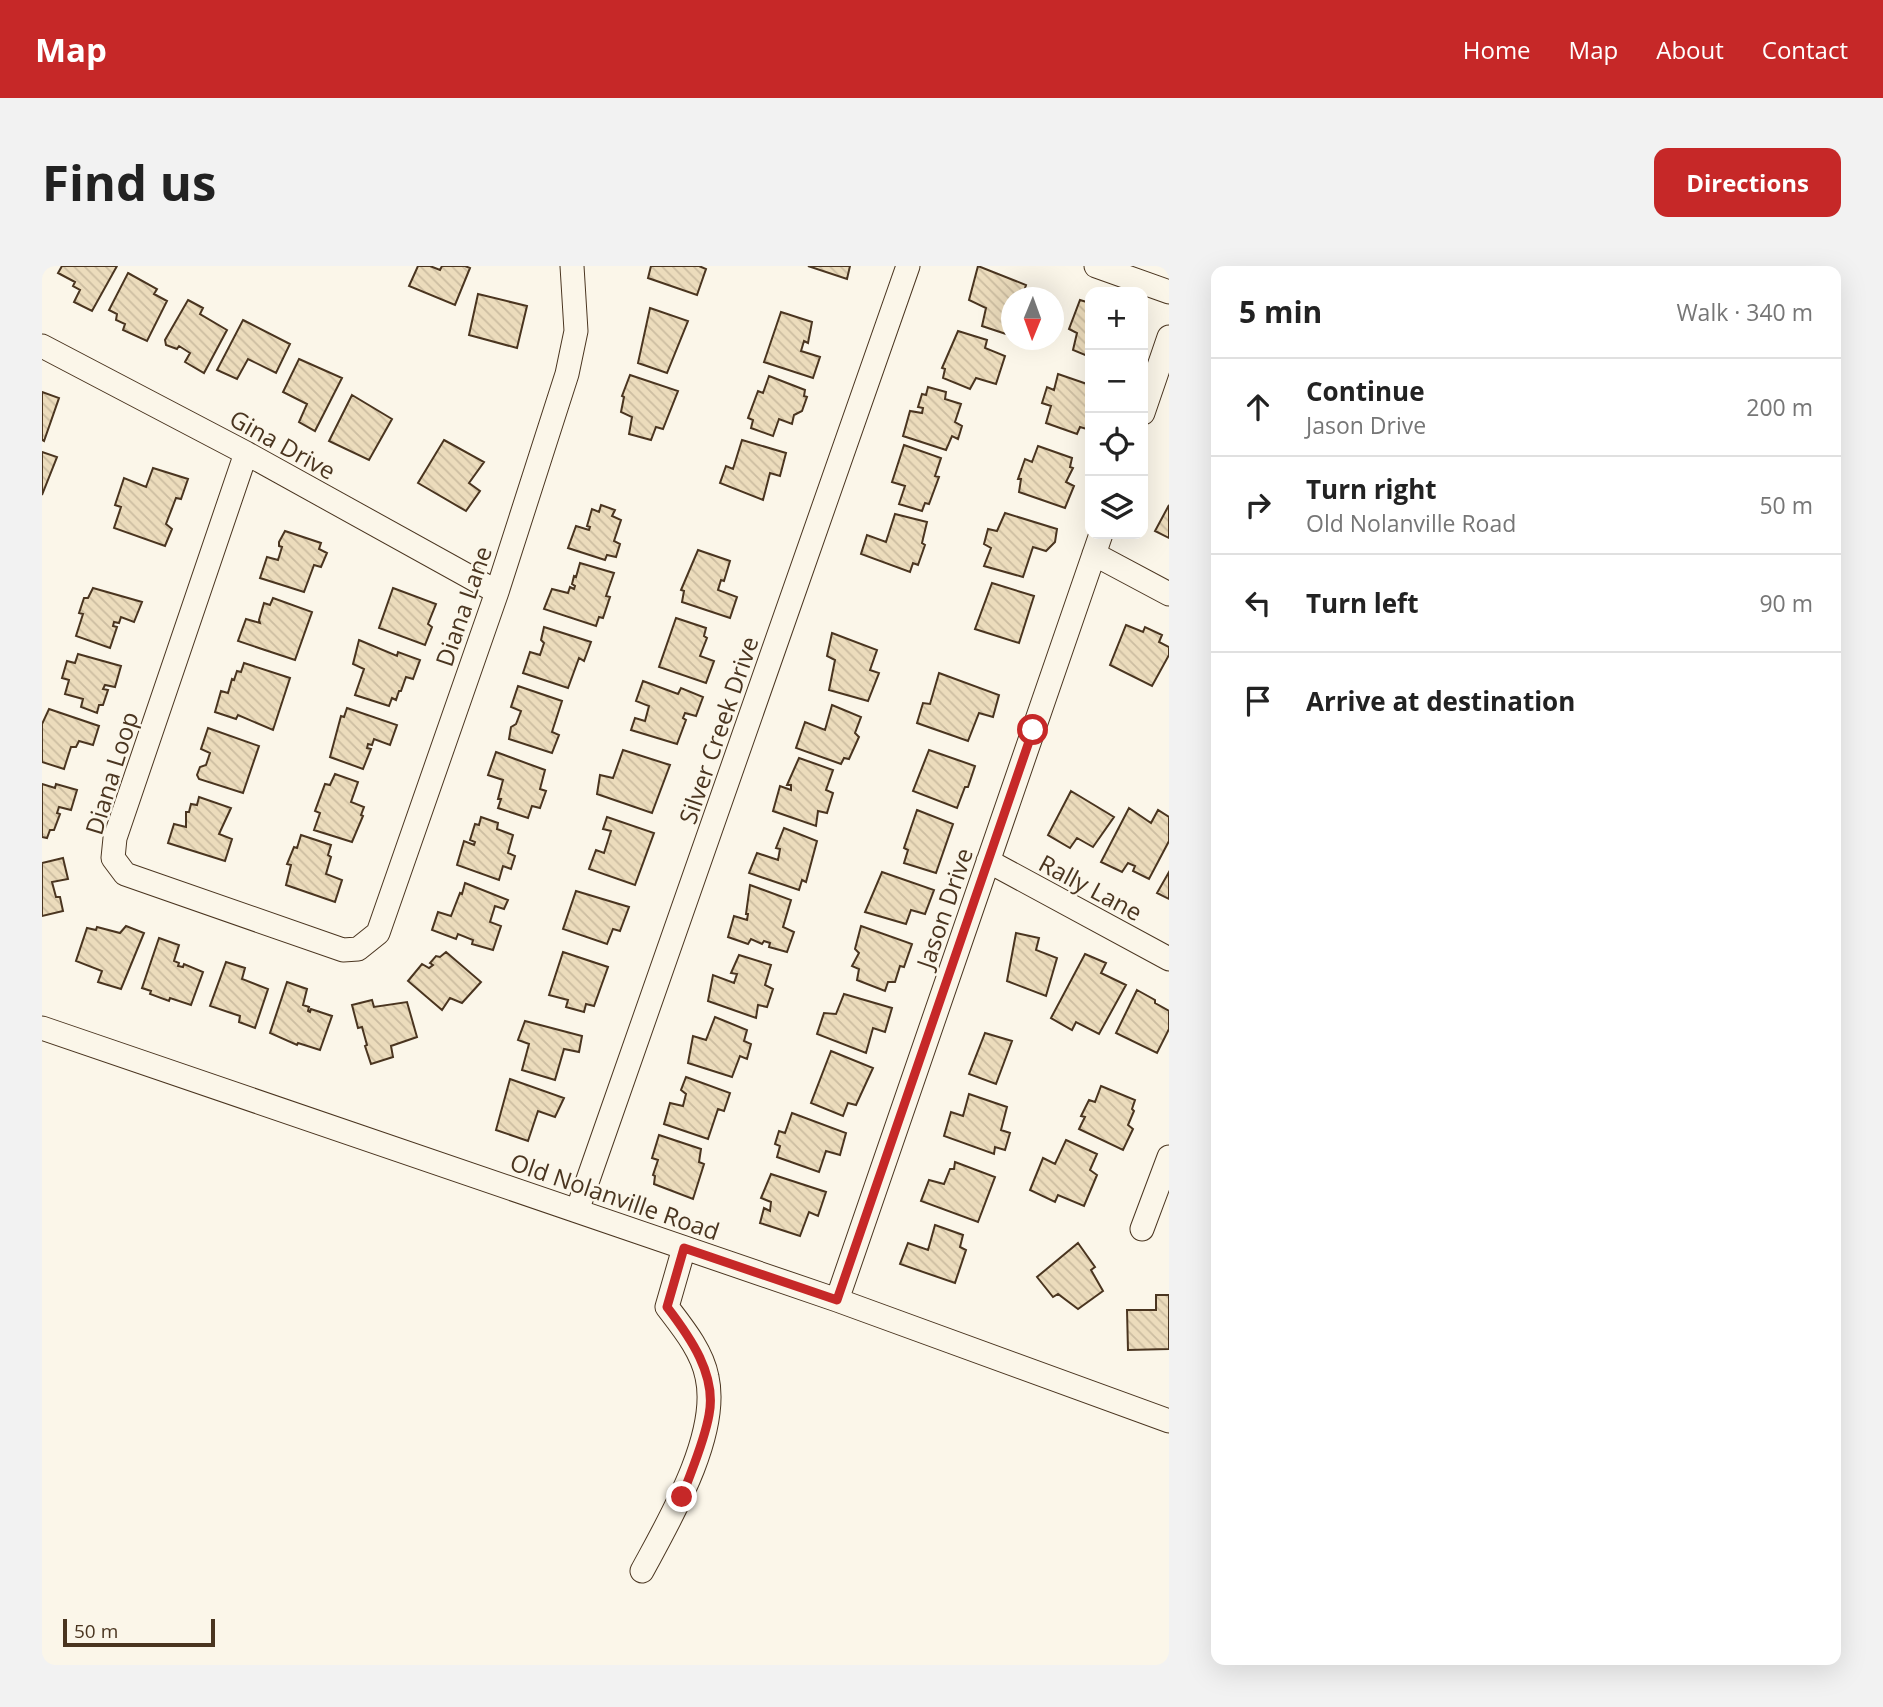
<!DOCTYPE html>
<meta charset="utf-8">
<style>
:root{--surface:#fff;--page:#f2f2f2;--text:#222;--muted:#767676;--line:#e0e0e0;--accent:#c62828}
body{margin:0;font-family:"Open Sans",sans-serif;background:var(--page);color:var(--text)}
.controls{position:absolute;right:21px;top:21px;display:grid;overflow:hidden;border-radius:14px;box-shadow:0 7px 28px #0002}
.controls button{width:63px;height:63px;display:grid;place-items:center;padding:0;border:0;border-bottom:2px solid var(--line);background:var(--surface);color:var(--text);font:35px sans-serif}
.compass{position:absolute;left:959px;top:21px;width:63px;height:63px;border-radius:50%;background:var(--surface);box-shadow:0 7px 28px #0002;rotate:181deg}
.scale{position:absolute;left:21px;bottom:18px;width:152px;box-sizing:border-box;padding-left:7px;border:4px solid #4a3520;border-top:0;font-size:19px;line-height:24px;white-space:nowrap;color:#4a3520;-webkit-text-stroke:5px #fbf6e9;paint-order:stroke}
.stop{position:absolute;width:21px;height:21px;margin:-16px;border:5px solid #c62828;border-radius:50%;background:#fff}
.stop.end{background:#c62828;border-color:#fff;box-shadow:0 2px 7px #0008}
.list{margin:0;padding:0;list-style:none}
h2{display:flex;justify-content:space-between;align-items:center;height:91px;margin:0;padding:0 28px;font-size:30px}
h2 small{font-size:23px;font-weight:400;color:var(--muted)}
.list li{display:grid;grid-template-columns:46px 1fr auto;gap:21px;align-items:center;box-sizing:border-box;height:98px;padding:0 28px;border-top:2px solid var(--line)}
.list b{display:block;font-size:26px;white-space:nowrap}
.list p{margin:0;font-size:23px;white-space:nowrap;color:var(--muted)}
.list em{font-size:23px;font-style:normal;color:var(--muted)}
.icon{flex:none;width:38px;height:38px;fill:none;stroke:currentColor;stroke-width:2;stroke-linecap:round;stroke-linejoin:round}
.map{position:relative;flex:none;width:1127px;height:1399px;overflow:hidden;border-radius:14px}
header{display:flex;align-items:center;gap:42px;box-sizing:border-box;height:98px;padding:0 35px;background:var(--accent);color:#fff}
header strong{font-size:33px}
nav{display:flex;gap:38px;margin-inline-start:auto;font-size:24px}
.intro{display:flex;align-items:center;justify-content:space-between;box-sizing:border-box;height:168px;padding:0 42px}
h1{margin:0;font-size:49px}
.button{padding:18px 32px;border-radius:14px;background:var(--accent);color:#fff;font-size:24px;font-weight:700}
main{display:flex;gap:42px;padding:0 42px}
aside{flex:1;background:var(--surface);border-radius:14px;box-shadow:0 7px 28px #0002}
.map>svg:first-child{display:block}
.building{fill:url(#building-back-hatch);stroke:#4a3520;stroke-width:2}
.lines{fill:none;stroke-linecap:round;stroke-linejoin:round}
.minor-casing{stroke:#4a3520;stroke-width:25}
.minor{stroke:#fbf6e9;stroke-width:23}
.route{stroke:#c62828;stroke-width:9}
.labels{text-anchor:middle;dominant-baseline:central;stroke-width:5;stroke-linejoin:round;paint-order:stroke}
.street-label{font-size:24px;fill:#4a3520;stroke:#fbf6e9}
</style>
<header>
<strong>Map</strong>
<nav><a>Home</a><a>Map</a><a>About</a><a>Contact</a></nav>
</header>
<div class="intro"><h1>Find us</h1><a class="button">Directions</a></div>
<main>
<div class="map">
<svg width="1127" height="1399" viewBox="0 0 1127 1399">
<defs>
<pattern id="building-back-hatch" width="6" height="6" patternUnits="userSpaceOnUse" patternTransform="scale(1.75)"><rect width="6" height="6" fill="#ecdcbc"/><path d="M-1 5l2 2M0 0l6 6M5-1l2 2" fill="none" stroke="#ccbda1"/></pattern>
</defs>
<rect width="100%" height="100%" fill="#fbf6e9"/>
<!-- building -->
<path class="building" d="M20,0H75L50,45L32,36L38,24L31,20L33,16L16,7Z
M376,0H388L398,4L400,0H423L428,2L413,39L367,20Z
M609,0H657L664,3L655,29L606,12Z
M766,0H808L805,13Z
M936,0L984,19L980,32H970V63L967,69L940,60L944,42L927,34Z
M86,7L115,23L112,28L125,35L105,75L81,64L83,58L74,54L75,48L67,44Z
M436,28L485,40L475,82L427,69Z
M146,34L161,42L158,48L185,64L162,107L143,96L148,87L137,80L135,83L124,79L123,74Z
M1038,34L1048,37V91L1031,84L1035,67L1027,63Z
M608,42L646,55L625,107L596,97Z
M739,46L770,56L766,77L762,75L759,85L778,91L771,112L722,96Z
M201,54L248,78L234,107L206,93L195,113L175,104Z
M916,65L945,74L943,82L963,90L954,118L934,112L928,123L901,112L903,103L900,102Z
M257,93L300,112L273,165L257,156L265,138L241,126Z
M1016,108L1048,119V164L1038,161L1035,168L1004,157L1009,140L1000,137L1005,121L1012,124Z
M588,109L636,125L621,163L614,161L609,174L587,168L590,151L579,146L582,131L580,130Z
M727,110L763,124L762,130L765,131L760,145L752,149L750,158L737,153L731,170L709,162L711,154L706,152L716,125L721,127Z
M886,121L904,126L903,133L919,138L913,156L920,160L916,173L910,170L904,184L861,170L868,145L880,147L881,142L876,141L880,128L884,129Z
M0,126L17,132L2,175L0,174Z
M310,129L350,153L327,194L287,175Z
M402,174L442,196L427,217L438,225L424,245L376,217Z
M700,174L744,187L738,210L728,207L721,234L678,217L684,200L691,203Z
M862,179L899,192L893,210L897,211L887,238L883,237L880,245L857,238L863,220L850,216Z
M996,180L1030,192L1028,201L1031,202L1024,216L1032,220L1023,242L977,226L979,213H976L983,193L990,196Z
M0,186L15,191L0,229Z
M111,202L146,213L139,233L134,232L124,258L130,263L123,280L72,262L79,241L73,239L82,212L104,221Z
M559,239L573,244L570,250L579,254L572,275L578,278L574,291L565,289L563,294L526,282L534,260L547,264L548,261L545,260L550,243L557,246Z
M1127,239V272L1113,265Z
M963,247L1015,263L1013,276L1004,285L991,281L981,311L942,300L949,282L942,278L946,263L955,265Z
M853,248L885,256L880,277L883,279L876,299L871,297L868,306L819,288L825,269L844,276Z
M243,265L279,277L277,283L285,287L279,301L272,299L262,326L218,312L225,291L236,294L240,281L237,280V276Z
M656,284L688,295L682,315L679,314L676,324L695,331L688,352L640,336L642,325L639,324Z
M538,297L572,307L564,330L568,331L561,352L557,351L554,360L502,343L510,323L526,327L528,321L532,323L533,320L530,318L532,310L534,311Z
M950,317L992,330L977,377L933,363Z
M51,322L100,336L92,356L79,351L77,357L72,356L71,360L75,361L68,382L34,370L41,348L37,347L42,332H46Z
M351,322L394,338L386,358L390,361L383,379L337,362Z
M231,332L270,346L253,394L196,375L204,353L218,357L217,354L222,337L228,339Z
M634,352L664,362L662,370L665,372L658,390L672,395L664,417L617,401Z
M1084,359L1101,366L1103,361L1120,369L1117,376L1127,381V389L1110,420L1068,399Z
M502,361L549,376L542,395L537,392L526,422L481,407L488,386L498,389L502,377L499,374Z
M790,367L835,384L828,404L837,407L826,435L787,424L793,394L785,390Z
M317,374L355,390L356,386L378,394L371,413L364,411L359,425H357L354,434L350,432L347,440L313,429L322,403L311,398Z
M36,388L79,400L73,421L63,419L61,423L66,424L61,439H57L55,447L39,441L41,433L23,428L27,414L20,412L25,395L33,397Z
M202,397L248,412L231,464L196,449L194,453L173,446L179,425L186,427L190,413L192,414L195,405L199,406Z
M897,407L957,429L951,451L937,447L926,475L875,457L881,437L888,438Z
M601,415L636,428L639,422L661,431L654,450L643,447L641,452L644,454L635,478L589,464L593,452L603,455L607,440L594,435Z
M476,420L520,435L510,466L517,469L510,487L467,473L469,461L474,458L479,445L469,441Z
M790,439L819,451L813,467L817,471L807,493L802,492L799,498L754,482L763,456L783,464Z
M305,442L355,459L348,479L332,473L330,479L326,478L325,482L329,483L321,503L288,491L299,450L302,451Z
M7,443L57,460L51,479L37,475L34,481H29L22,503L0,496V458Z
M166,462L217,480L201,527L157,513L155,509L158,501L164,499L168,487L159,483Z
M581,484L628,499L610,547L555,528L558,509L571,512Z
M887,484L933,500L926,521H923L915,542L871,525Z
M454,486L503,504L498,523L504,525L498,542L490,540L486,552L456,542L459,533H456L461,514L446,509Z
M757,492L791,504L784,524L791,527L785,547L776,545L774,560L731,545L738,520L749,524V519H745Z
M293,508L316,516L309,536L322,541L319,549L321,550L310,576L272,564L278,547L273,545L283,518L288,519Z
M0,518L13,522L14,518L35,524L29,544L17,541L15,547L18,548L12,564H8L5,572L0,571Z
M1029,525L1072,551L1051,581L1035,572L1028,582L1006,569Z
M157,531L189,542L177,568L190,573L183,595L126,577L132,558L144,561V546H147L149,538L155,539Z
M1087,542L1109,557L1116,544L1127,551V575L1107,613L1091,605L1093,600L1086,597L1080,606L1059,596Z
M875,544L911,558L894,607L862,597L866,584L862,582Z
M439,551L456,557L455,563L471,569L466,587L473,590L469,603L461,600L457,614L415,599L422,575L432,579L433,576L428,574L433,558L437,559Z
M565,551L612,567L593,619L547,603L554,584L562,587L569,565L561,563Z
M742,562L775,575L764,616L760,614L757,624L707,607L715,587L736,594L738,583L734,582Z
M259,569L289,579L286,589L289,591L284,608L300,614L293,636L244,619L249,599L245,598L252,581L255,582Z
M21,592L26,613L10,616L14,631H18L21,645L0,650V597Z
M840,606L892,624L883,648L869,644L864,658L823,646Z
M1127,606V633L1115,627Z
M423,617L466,634L462,643L453,640L448,656L459,660L451,684L430,678L431,674L416,668L414,673L390,664L396,646L409,650L418,627L420,628Z
M708,619L749,634L741,661L752,666L745,686L727,681L728,677L722,675L720,678L709,673L706,678L686,671L692,650L705,654L706,648H704Z
M534,625L587,641L578,665L571,663L565,678L521,663Z
M84,660L102,667L79,723L56,716L60,705L34,695L45,662L54,664L55,661L78,667Z
M819,660L870,678L862,701L858,700L853,716H846L843,725L815,714L817,703L810,700L817,687L813,683Z
M974,667L997,672L994,684L1015,692L1004,730L965,715Z
M117,672L137,679L132,695L137,697L136,700L141,701L142,698L161,706L149,739L128,732L127,735L108,728L109,725L100,722Z
M404,686L439,716L420,737L408,732L400,744L366,715L380,698L387,702L391,699L388,697L394,690L398,691Z
M521,686L566,701L552,740L544,738L542,746L524,741L526,734L507,729Z
M1043,688L1064,697L1059,707L1084,719L1057,768L1034,756L1030,764L1009,752Z
M697,689L729,699L723,719L731,723L725,741L716,739L714,752L666,735L671,709L692,717L695,708L689,707Z
M184,696L203,702L200,713L226,723L213,762L197,756L198,750L168,740Z
M245,716L265,723L261,739L267,741L266,745L268,746L269,743L290,750L278,784L256,777L255,779L228,767Z
M1095,724L1113,734V737L1127,745V763L1115,787L1074,767Z
M802,728L850,742L843,766L831,762L824,787L775,768L782,747L794,748Z
M330,734L332,741L365,736L375,771L349,780L351,791L329,798L323,780L325,779L320,761L316,762L310,739Z
M673,751L705,764L702,775L709,778L705,793L698,790L690,811L646,797L651,770L664,774Z
M483,755L540,770L537,786L522,783L513,814L480,804L487,778L476,774Z
M943,767L970,775L954,818L927,808Z
M789,785L831,802L814,839L806,837L801,850L769,837Z
M644,811L688,827L682,845L676,843L666,873L622,858L628,837L641,840L644,828L639,824Z
M468,813L522,832L513,851L496,845L486,875L454,864Z
M1059,820L1093,834L1090,843L1092,845L1086,859L1091,863L1081,884L1037,863L1043,851L1039,850L1047,834L1053,836Z
M927,828L965,841L959,864L968,867L963,884L953,881L952,888L902,870L909,846L921,850Z
M750,847L804,867L798,889L784,885L777,906L735,891L738,880L733,878L737,865L743,867Z
M617,869L659,883L657,896L662,898L651,933L612,918L613,910L611,909L616,894L610,892Z
M1024,874L1055,888L1048,904L1055,909L1042,940L1016,929L1013,936L988,924L1001,892L1013,898Z
M913,896L953,911L936,956L879,935L887,914L902,918L908,903H912Z
M729,908L784,926L776,950L767,946L758,970L718,957L722,942L728,945L729,936L719,932Z
M893,959L921,969L918,981L924,984L913,1017L858,998L866,977L886,984Z
M1036,977L1053,1001L1049,1004L1061,1025L1036,1043L1016,1028L1011,1031L995,1011Z
M1114,1029H1127V1083L1086,1084L1085,1044H1114Z"/>
<g class="lines">
<!-- minor casing -->
<g class="minor-casing">
<path id="minor" d="M1054,0L1127,26
M0,80L204,187L455,326
M1101,147L1127,71
M204,187L73,572L71,592L83,608L301,684L316,683L336,667L455,326L525,108L534,65L530,0
M1052,288L1127,328
M946,595L1127,693
M0,762L795,1034L1127,1155
M535,945L866,0
M1100,963L1127,891
M795,1034L1059,268
M600,1305C627,1255 678,1169 665,1111C660,1085 641,1062 625,1041L642,982"/>
</g>
<!-- minor -->
<use href="#minor" class="minor"/>
</g>
<g class="lines">
<!-- route -->
<path class="route" d="M640,1231C649,1205 662,1177 667,1149C675,1109 648,1071 625,1041L642,982L795,1034L991,464"/>
</g>
<g class="labels">
<!-- street labels -->
<g class="street-label">
<text transform="translate(241 178) rotate(29)">Gina Drive</text>
<text transform="translate(421 340) rotate(-71)">Diana Lane</text>
<text transform="translate(676 464) rotate(-71)">Silver Creek Drive</text>
<text transform="translate(69 507) rotate(-73)">Diana Loop</text>
<text transform="translate(1049 621) rotate(28)">Rally Lane</text>
<text transform="translate(902 642) rotate(-71)">Jason Drive</text>
<text transform="translate(573 930) rotate(19)">Old Nolanville Road</text>
</g>
</g>
</svg>
<div class="controls">
<button>+</button>
<button>−</button>
<button><svg class="icon" aria-label="locate" viewBox="0 0 24 24"><circle cx="12" cy="12" r="6"/><path d="M12 2v4M12 18v4M2 12h4M18 12h4"/></svg></button>
<button><svg class="icon" aria-label="layers" viewBox="0 0 24 24"><path d="M12 4l9 5-9 5-9-5zM3 14l9 5 9-5"/></svg></button>
</div>
<svg class="compass" viewBox="-18 -18 36 36"><path d="M0-13l5 13h-10z" fill="#e53935"/><path d="M0 13l5-13h-10z" fill="#767676"/></svg>
<div class="scale">50 m</div>
<div class="stop" style="left:991px;top:464px"></div>
<div class="stop end" style="left:640px;top:1231px"></div>
</div>
<aside>
<h2>5 min<small>Walk · 340 m</small></h2>
<ul class="list">
<li><svg class="icon" aria-label="ahead" viewBox="0 0 24 24"><path d="M12 20V5M6 11l6-6 6 6"/></svg><div><b>Continue</b><p>Jason Drive</p></div><em>200 m</em></li>
<li><svg class="icon" aria-label="right" viewBox="0 0 24 24"><path d="M7 20v-9h11M14 6l5 5-5 5"/></svg><div><b>Turn right</b><p>Old Nolanville Road</p></div><em>50 m</em></li>
<li><svg class="icon" aria-label="left" viewBox="0 0 24 24"><path d="M17 20v-9H6M10 6l-5 5 5 5"/></svg><div><b>Turn left</b></div><em>90 m</em></li>
<li><svg class="icon" aria-label="arrive" viewBox="0 0 24 24"><path d="M6 21V4h12l-3 4 3 4H6"/></svg><div><b>Arrive at destination</b></div></li>
</ul>
</aside>
</main>
